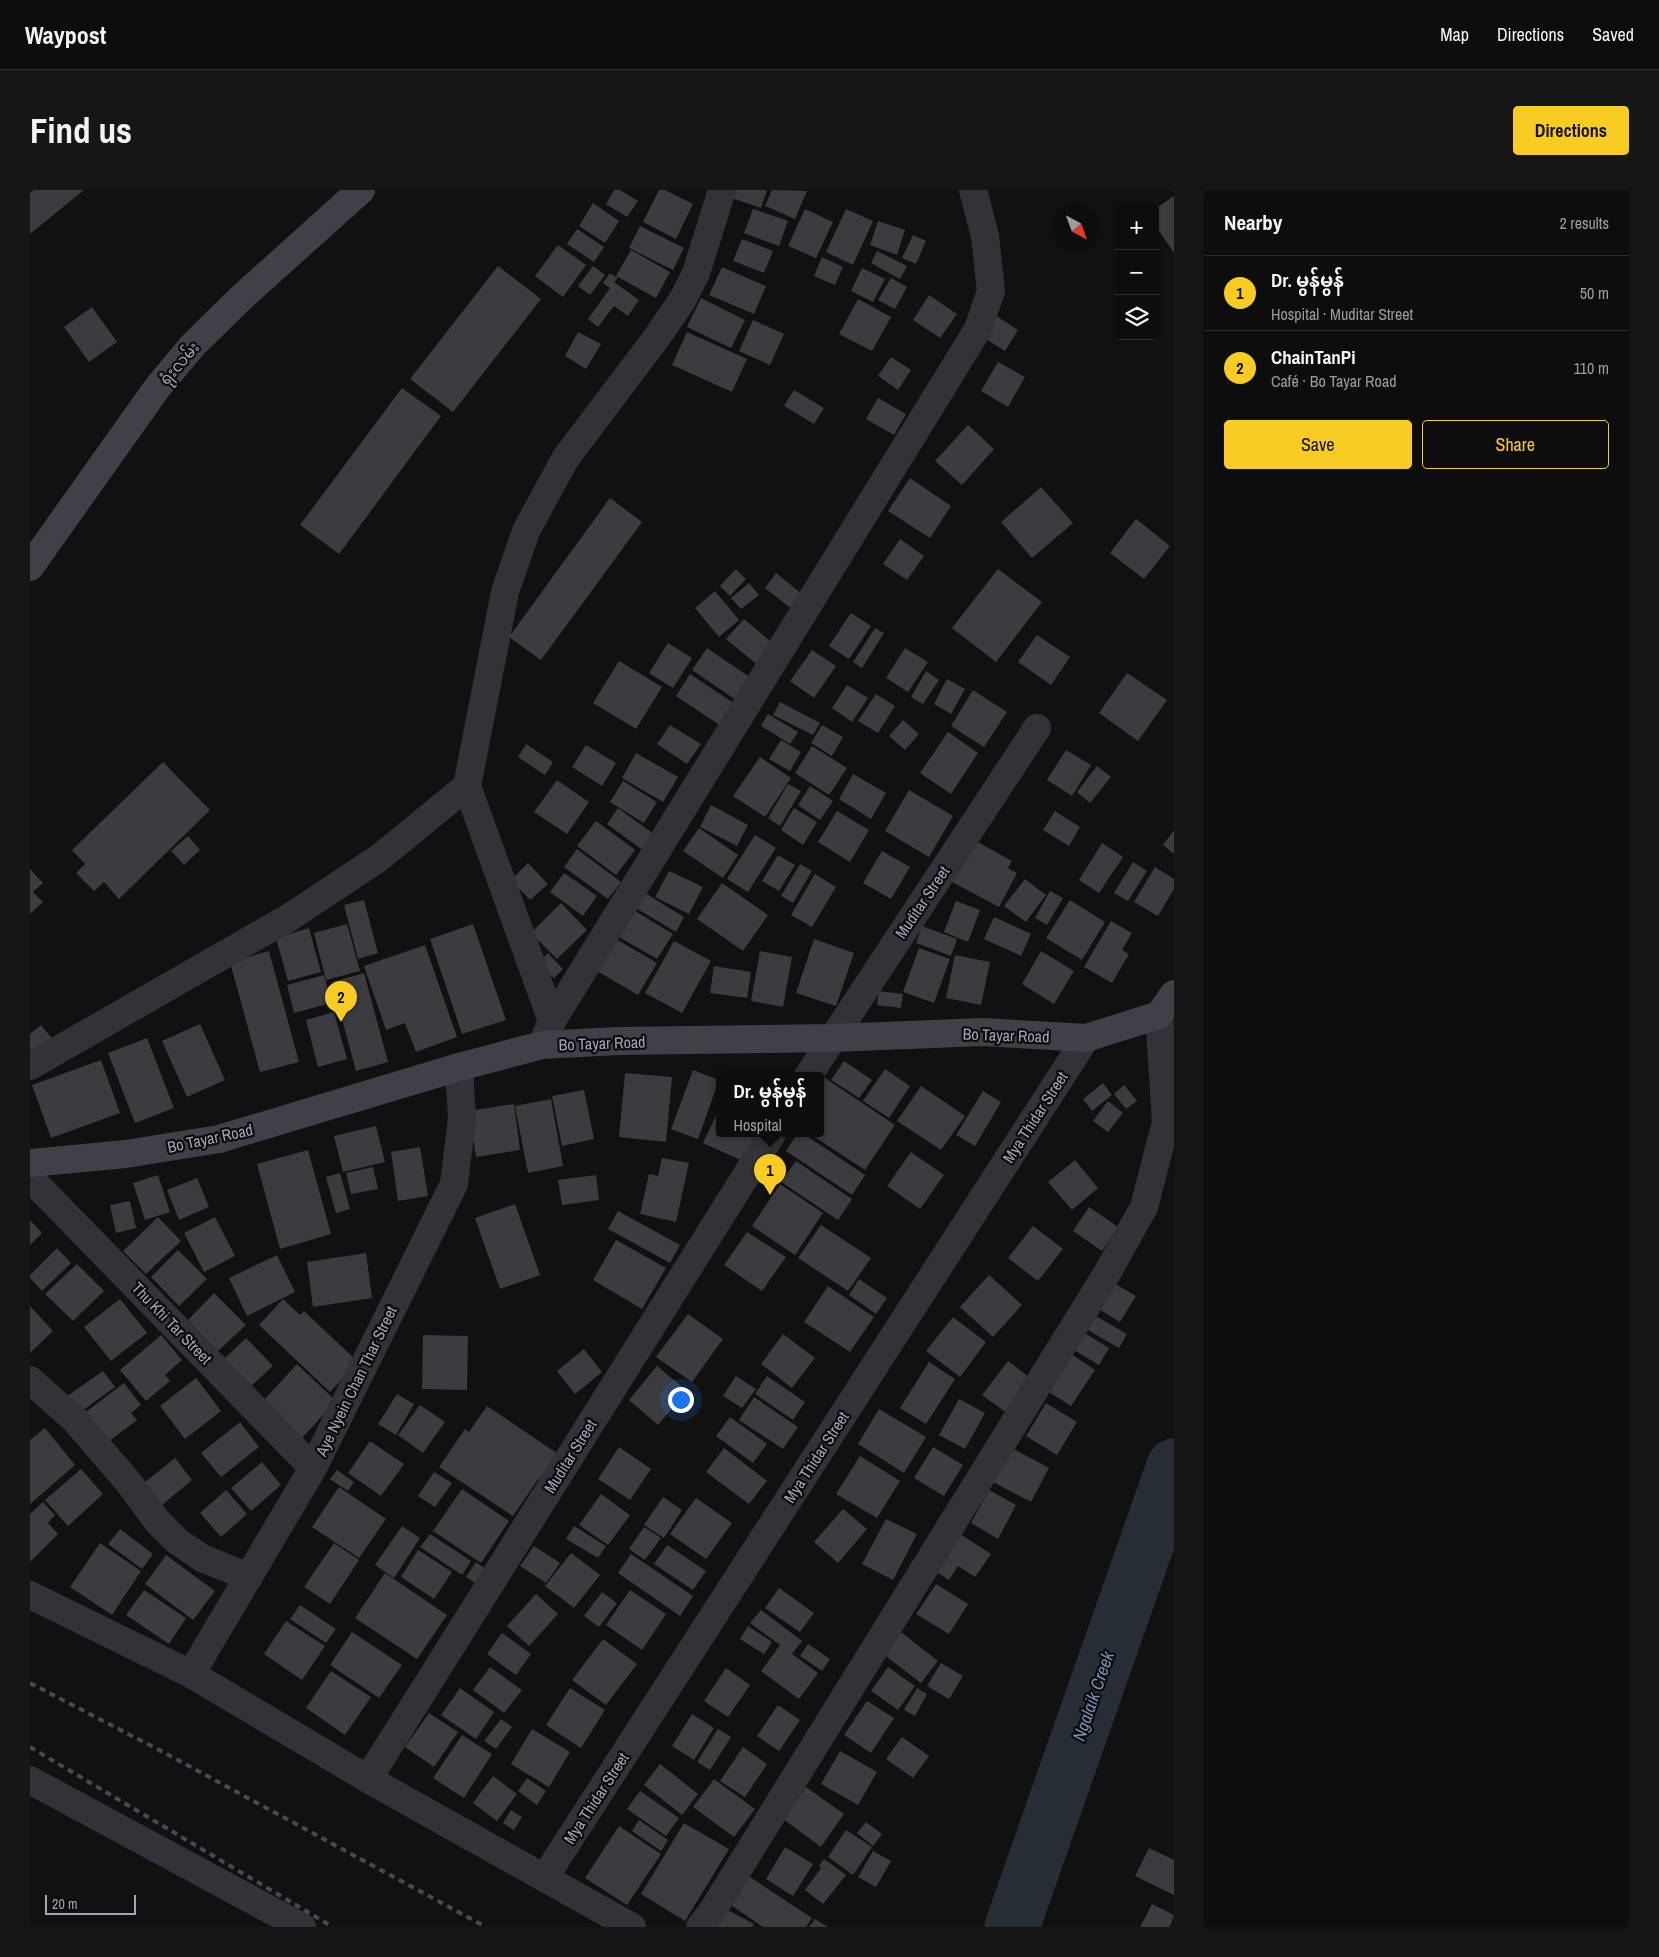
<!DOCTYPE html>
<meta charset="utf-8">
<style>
:root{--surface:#0d0d0e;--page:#161617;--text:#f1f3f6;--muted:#9a9c9e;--line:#2d2d2e;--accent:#f8cc23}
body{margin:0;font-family:"Archivo Narrow","Noto Sans Myanmar",sans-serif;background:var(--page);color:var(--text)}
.controls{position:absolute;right:15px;top:15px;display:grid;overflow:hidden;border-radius:5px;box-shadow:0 1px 4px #0004}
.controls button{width:45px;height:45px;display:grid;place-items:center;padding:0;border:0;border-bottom:1px solid var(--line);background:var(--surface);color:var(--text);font:25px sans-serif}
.compass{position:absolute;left:1024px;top:15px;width:45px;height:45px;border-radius:50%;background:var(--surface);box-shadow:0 1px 4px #0004;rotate:139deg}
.scale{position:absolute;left:15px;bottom:12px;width:91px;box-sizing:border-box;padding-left:5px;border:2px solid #a2a5b4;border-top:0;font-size:14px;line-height:18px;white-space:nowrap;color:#a2a5b4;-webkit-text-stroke:4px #0c0c0d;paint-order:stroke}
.you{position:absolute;left:650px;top:1209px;width:18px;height:18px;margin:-12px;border:4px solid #fff;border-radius:50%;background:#1a73e8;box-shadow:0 0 0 8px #1a73e833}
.badge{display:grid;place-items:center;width:32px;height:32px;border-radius:50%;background:var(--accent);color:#111;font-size:16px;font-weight:700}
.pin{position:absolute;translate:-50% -41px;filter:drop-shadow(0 1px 2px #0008)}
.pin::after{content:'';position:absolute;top:26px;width:18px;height:15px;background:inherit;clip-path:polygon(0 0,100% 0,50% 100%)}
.popup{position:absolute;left:686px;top:882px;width:108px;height:65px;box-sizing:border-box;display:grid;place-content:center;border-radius:5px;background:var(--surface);filter:drop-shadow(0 1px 4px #0005);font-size:16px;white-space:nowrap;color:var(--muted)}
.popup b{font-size:19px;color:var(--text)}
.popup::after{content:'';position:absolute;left:50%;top:100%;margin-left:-10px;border:10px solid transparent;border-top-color:var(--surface)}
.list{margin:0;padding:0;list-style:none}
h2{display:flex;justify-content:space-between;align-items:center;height:65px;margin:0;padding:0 20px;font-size:21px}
h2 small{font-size:16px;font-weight:400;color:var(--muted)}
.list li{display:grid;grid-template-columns:32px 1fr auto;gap:15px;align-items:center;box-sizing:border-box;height:75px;padding:0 20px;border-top:1px solid var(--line)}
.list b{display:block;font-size:19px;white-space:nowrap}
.list p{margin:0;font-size:16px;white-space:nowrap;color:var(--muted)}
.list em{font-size:16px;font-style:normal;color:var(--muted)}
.actions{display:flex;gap:10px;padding:15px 20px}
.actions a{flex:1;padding:11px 0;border:1px solid var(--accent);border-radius:5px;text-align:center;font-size:18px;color:var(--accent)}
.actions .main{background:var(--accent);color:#111}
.icon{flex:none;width:28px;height:28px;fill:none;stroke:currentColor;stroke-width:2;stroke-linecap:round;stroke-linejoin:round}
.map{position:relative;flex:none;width:1144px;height:1737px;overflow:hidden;border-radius:5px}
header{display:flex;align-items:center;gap:30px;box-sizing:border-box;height:70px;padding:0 25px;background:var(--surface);border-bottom:1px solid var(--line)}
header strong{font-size:24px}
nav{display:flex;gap:28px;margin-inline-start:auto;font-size:18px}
.intro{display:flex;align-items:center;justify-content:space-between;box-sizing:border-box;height:120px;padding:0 30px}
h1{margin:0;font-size:35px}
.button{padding:12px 22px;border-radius:5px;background:var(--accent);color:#111;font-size:18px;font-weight:700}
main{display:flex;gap:30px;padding:0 30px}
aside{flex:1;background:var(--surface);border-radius:5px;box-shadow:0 1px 4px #0004}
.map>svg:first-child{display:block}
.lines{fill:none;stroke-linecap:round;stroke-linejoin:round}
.river{stroke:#272e36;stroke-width:55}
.building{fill:#3b3b40}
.street{stroke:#323238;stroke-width:28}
.secondary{stroke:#404148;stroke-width:28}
.rail{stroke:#494a51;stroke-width:4;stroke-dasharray:6 5;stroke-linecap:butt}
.labels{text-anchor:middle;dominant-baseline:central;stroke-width:4.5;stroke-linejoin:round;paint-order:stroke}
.street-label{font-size:16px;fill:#a2a5b4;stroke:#0c0c0d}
.water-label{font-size:18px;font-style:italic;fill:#768eb1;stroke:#0c0c0d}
</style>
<header>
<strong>Waypost</strong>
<nav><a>Map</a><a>Directions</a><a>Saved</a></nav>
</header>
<div class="intro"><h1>Find us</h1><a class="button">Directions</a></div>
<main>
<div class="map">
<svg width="1144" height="1737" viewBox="0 0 1144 1737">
<rect width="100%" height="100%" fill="#111112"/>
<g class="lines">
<!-- river -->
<path class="river" d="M982,1737L1144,1276"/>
</g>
<!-- building -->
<path class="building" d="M0,0H54L0,44Z
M584,0H590L608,11L597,27L576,14Z
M629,0H635L663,14L646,49L613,32Z
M702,0H737L731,18L699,7Z
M742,0L777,1L765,29L735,16Z
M1144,6V63L1125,35V19Z
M563,13L589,31L575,53L549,36Z
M723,19L758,31L749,56L714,43Z
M775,19L803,32L786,68L758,56Z
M816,19L843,31L823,75L796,62Z
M848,31L875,40L867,65L840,55Z
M610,36L654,58L643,80L599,58Z
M547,39L574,57L564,72L537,54Z
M883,45L896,51L886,74L872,68Z
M712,49L743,61L734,83L703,71Z
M528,55L556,75L533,107L505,86Z
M601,60L640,82L626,108L586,86Z
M847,61L877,76L870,89L841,73Z
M792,67L813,77L805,95L784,86Z
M468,76L511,109L423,222L380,189Z
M563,76L575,85L560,105L548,96Z
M692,77L736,96L724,124L679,105Z
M832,78L855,89L843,112L821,101Z
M580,83L588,88L584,92L609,110L598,126L584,116L568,137L558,129L580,98L573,93Z
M861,88L877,97L865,119L848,110Z
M899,105L927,124L910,148L883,130Z
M671,108L715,130L701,158L657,137Z
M828,109L861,127L842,161L809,144Z
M62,117L87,152L59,172L34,137Z
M962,123L988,140L975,161L948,144Z
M723,130L754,144L740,175L709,161Z
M548,142L571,154L556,179L535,166Z
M657,142L717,169L702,202L642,175Z
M861,167L881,180L868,200L848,186Z
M968,172L995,187L978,217L951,201Z
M372,198L411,226L309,364L270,335Z
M764,200L794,218L784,234L754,216Z
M848,208L876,224L864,245L836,229Z
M938,235L964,259L932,295L905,271Z
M880,288L921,316L900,348L858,321Z
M1011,297L1043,333L1002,368L971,332Z
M580,308L612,332L511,470L479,447Z
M1106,329L1140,356L1114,389L1080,363Z
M870,349L894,366L877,390L853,374Z
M706,379L716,389L700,406L690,396Z
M968,379L1012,412L966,472L922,438Z
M746,383L778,409L767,423L735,398Z
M719,393L729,405L711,419L701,408Z
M685,401L709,430L689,447L665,418Z
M821,423L841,436L819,469L799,456Z
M714,429L746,456L729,476L696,449Z
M845,438L854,443L832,478L823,472Z
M1007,445L1040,467L1021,495L988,472Z
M638,453L662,468L643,498L619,483Z
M677,458L724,490L709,512L662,480Z
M875,458L898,472L878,502L856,488Z
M782,460L806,476L784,508L760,491Z
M589,471L632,497L606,539L563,513Z
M896,481L909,490L893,514L881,507Z
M1097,483L1137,510L1108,551L1069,523Z
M660,484L708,516L694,538L646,506Z
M917,489L935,499L921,524L904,514Z
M817,495L838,508L822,532L802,518Z
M943,500L977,522L954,557L921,536Z
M846,504L865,516L848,543L828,531Z
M750,512L790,533L783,545L743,525Z
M738,524L768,542L760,554L731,536Z
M873,530L889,544L875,560L859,546Z
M640,535L671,554L657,574L627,554Z
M792,535L813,547L802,566L781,553Z
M918,542L948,563L921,604L890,583Z
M751,550L771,562L760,581L739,569Z
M496,554L523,572L515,585L488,567Z
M556,555L586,573L572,596L542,577Z
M782,556L817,578L799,605L765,583Z
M1036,560L1061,575L1042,606L1017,590Z
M606,563L648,587L633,612L592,588Z
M730,567L761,588L735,627L703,606Z
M133,572L180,620L89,709L74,692L64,701L46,683L55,674L42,660Z
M1067,576L1081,587L1060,613L1047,602Z
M823,584L856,603L841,629L809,609Z
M527,590L559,612L537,644L504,622Z
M593,591L627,612L614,633L580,612Z
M758,594L771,601L750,636L738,628Z
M780,596L803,611L790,630L768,615Z
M879,600L923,626L899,667L855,641Z
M681,615L718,635L707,656L670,637Z
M588,618L625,645L614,661L577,634Z
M764,618L787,632L773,655L751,640Z
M807,621L839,640L820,672L788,652Z
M1025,621L1050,637L1039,656L1013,640Z
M566,631L605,660L586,685L547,656Z
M669,638L708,665L693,688L653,661Z
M1144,640V664L1133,655Z
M725,645L746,658L718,702L697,689Z
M158,646L170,660L154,675L141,661Z
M944,650L982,671L978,678L987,683L969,717L922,692Z
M1072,653L1093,667L1069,703L1049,690Z
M547,659L591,692L578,709L534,677Z
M852,661L880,677L861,709L833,693Z
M748,665L765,675L749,701L732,691Z
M1103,672L1117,681L1098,711L1084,703Z
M498,673L518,694L500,710L481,690Z
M770,674L782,681L763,713L751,706Z
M1125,677L1144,689V699L1128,726L1104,712Z
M0,679L13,693L3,702L13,712L0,724Z
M639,681L673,697L659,724L625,707Z
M534,683L567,706L553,726L520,702Z
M785,684L806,697L782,737L761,725Z
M995,689L1016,705L996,732L974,716Z
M692,693L738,725L713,761L667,729Z
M1020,701L1033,708L1017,735L1005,728Z
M615,703L654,727L646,742L606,718Z
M334,710L348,763L328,769L314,715Z
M1040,710L1075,732L1052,770L1016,748Z
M926,711L950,720L938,752L914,742Z
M531,713L557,740L527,769L501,743Z
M605,721L643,744L627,769L589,747Z
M964,727L1001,744L991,766L954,749Z
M1081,731L1102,743L1092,760L1099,764L1082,793L1054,777Z
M317,734L330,781L296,790L284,743Z
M443,734L476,830L432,844L400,749Z
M892,736L927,749L921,766L886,753Z
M279,738L291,782L258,791L246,748Z
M586,749L627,773L608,805L567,781Z
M784,749L824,763L806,816L766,803Z
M644,751L681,771L652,823L615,803Z
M395,755L427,847L386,862L375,833L356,840L334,776Z
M889,758L920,769L904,813L873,802Z
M239,761L269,872L230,882L200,772Z
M730,761L762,767L753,817L721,811Z
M1011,761L1044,781L1024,814L992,794Z
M518,763L533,779L524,788L508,773Z
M925,765L960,772L951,815L916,808Z
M684,776L721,782L717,808L680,803Z
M334,783L358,872L326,881L302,792Z
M294,785L301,813L264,823L257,795Z
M849,801L873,804L871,818L847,815Z
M304,822L317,869L288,877L276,830Z
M170,834L195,890L157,907L132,851Z
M11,835L24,851L0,869V844Z
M117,848L144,918L105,933L78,863Z
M71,870L90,923L21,948L2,895Z
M814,871L842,890L829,908L801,890Z
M855,879L880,896L859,928L833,911Z
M663,880L689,890L668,949L641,939Z
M595,883L642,887L636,952L589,947Z
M795,888L865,935L835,980L780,944H790V895Z
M1073,893L1082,905L1062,921L1053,909Z
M1094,895L1107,911L1096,919L1084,904Z
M891,896L935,926L911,960L867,931Z
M554,900L564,949L532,956L522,906Z
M953,901L971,912L945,956L926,945Z
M521,909L533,976L498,983L485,916Z
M1078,911L1093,923L1078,942L1063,931Z
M484,914L490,960L446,967L439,921Z
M690,917V944H731L717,973L673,953Z
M346,936L355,972L313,982L304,946Z
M767,944H774L835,985L822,1005L756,961Z
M390,957L398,1006L368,1011L361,962Z
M278,960L301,1044L250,1059L227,974Z
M881,962L914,985L890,1019L857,996Z
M632,968L659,973L646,1032L610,1024L619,984L628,986Z
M1045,970L1068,998L1042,1020L1018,992Z
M766,971L822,1009L808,1030L751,992Z
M343,977L348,999L321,1004L316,983Z
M310,983L320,1019L306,1023L296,987Z
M128,985L140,1022L115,1030L103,993Z
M566,985L569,1010L532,1015L528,990Z
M167,988L179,1017L149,1030L137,1000Z
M750,994L793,1023L765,1065L722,1036Z
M100,1011L106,1038L86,1043L80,1015Z
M485,1014L510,1085L470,1099L445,1028Z
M1059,1017L1088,1037L1072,1061L1043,1041Z
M588,1021L650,1055L640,1073L578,1039Z
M128,1027L151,1051L116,1084L93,1061Z
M185,1027L205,1066L174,1082L154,1043Z
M0,1030L12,1043L0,1055Z
M791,1035L841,1068L818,1101L768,1068Z
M1003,1036L1033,1059L1008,1091L978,1068Z
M717,1042L756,1067L732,1101L694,1075Z
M586,1050L636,1078L612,1119L563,1090Z
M27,1058L41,1073L12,1101L0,1088V1085Z
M148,1060L177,1089L149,1116L121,1087Z
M336,1063L342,1108L283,1117L277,1072Z
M247,1065L265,1102L217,1126L199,1088Z
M47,1074L74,1101L43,1131L15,1104Z
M959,1085L992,1115L963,1147L930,1117Z
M829,1089L857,1108L846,1124L819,1105Z
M1082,1092L1106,1106L1090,1132L1067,1118Z
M798,1096L844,1127L820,1162L774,1132Z
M184,1103L216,1135L186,1163L156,1132Z
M90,1109L117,1143L81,1171L54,1137Z
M253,1109L270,1125L274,1121L328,1172L300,1202L229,1135Z
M0,1116L23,1141L0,1163Z
M1059,1122L1097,1144L1089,1158L1051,1136Z
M658,1124L693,1149L662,1192L626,1167Z
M923,1127L956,1152L930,1187L896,1161Z
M1051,1141L1079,1158L1069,1175L1041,1158Z
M753,1144L785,1168L762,1198L731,1174Z
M131,1145L152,1170L135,1185L140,1191L116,1211L90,1180Z
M393,1145L438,1146L437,1200L392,1199Z
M216,1148L243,1176L221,1196L194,1169Z
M554,1159L572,1182L545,1204L527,1181Z
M1041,1164L1065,1180L1041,1216L1017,1201Z
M978,1171L1003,1190L978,1224L952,1205Z
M899,1172L925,1189L896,1234L870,1218Z
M267,1174L306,1211L271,1249L231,1213Z
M627,1176L657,1201L628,1235L599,1210Z
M73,1181L85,1197L45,1226L33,1209Z
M706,1186L726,1199L712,1218L693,1206Z
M737,1186L775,1212L763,1230L725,1204Z
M166,1188L191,1221L155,1249L130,1216Z
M94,1193L111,1215L101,1223L107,1230L75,1254L53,1224Z
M367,1204L384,1214L366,1245L348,1234Z
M724,1207L768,1237L753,1259L709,1230Z
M929,1209L955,1223L935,1259L909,1245Z
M1016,1213L1047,1232L1027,1265L996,1246Z
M390,1215L415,1232L393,1263L368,1245Z
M457,1216L528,1264L511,1289L509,1288L483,1326L409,1277L435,1239L439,1242Z
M849,1219L896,1247L874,1283L828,1254Z
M700,1227L737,1254L723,1273L686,1246Z
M210,1232L229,1257L191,1287L171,1263Z
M15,1238L45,1275L0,1314V1250Z
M340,1251L374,1274L351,1306L318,1283Z
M589,1257L621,1279L600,1310L568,1289Z
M903,1257L933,1275L914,1306L884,1288Z
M694,1258L737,1291L719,1314L676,1282Z
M982,1258L1019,1278L1001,1312L963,1292Z
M830,1266L870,1291L847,1328L806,1304Z
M145,1268L162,1290L132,1315L114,1293Z
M232,1272L251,1295L221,1321L201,1298Z
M51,1279L73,1304L38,1336L15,1310Z
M307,1280L324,1292L318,1301L300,1289Z
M404,1282L422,1293L405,1317L388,1306Z
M309,1297L356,1329L329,1368L282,1337Z
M432,1299L479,1331L451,1373L403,1341Z
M196,1300L217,1324L191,1347L170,1323Z
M959,1300L986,1315L968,1349L941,1333Z
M571,1304L600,1325L578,1355L549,1335Z
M633,1307L652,1320L634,1348L614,1335Z
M666,1308L702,1333L676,1369L640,1344Z
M13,1312L25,1325L18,1333L28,1344L0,1372V1324Z
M813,1319L837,1339L808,1373L784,1352Z
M856,1329L887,1344L863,1390L832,1374Z
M372,1336L390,1348L364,1388L345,1375Z
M544,1336L576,1356L568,1368L536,1349Z
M614,1337L631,1348L615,1370L599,1359Z
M90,1339L123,1364L112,1379L78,1354Z
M927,1342L961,1364L945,1387L928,1376L919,1390L902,1379Z
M400,1344L441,1371L432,1385L390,1357Z
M70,1353L111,1381L82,1425L40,1397Z
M304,1353L329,1370L300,1414L274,1397Z
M637,1355L676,1381L663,1400L624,1374Z
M504,1356L530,1373L516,1393L490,1376Z
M388,1360L422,1382L404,1409L371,1387Z
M541,1363L570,1385L544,1418L515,1396Z
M601,1364L663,1406L650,1426L588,1383Z
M136,1365L185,1401L163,1430L115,1394Z
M446,1372L460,1382L450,1396L436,1387Z
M355,1383L417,1425L387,1469L325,1428Z
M906,1394L938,1414L919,1444L886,1424Z
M749,1398L784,1423L770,1442L735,1418Z
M114,1400L156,1428L139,1454L96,1425Z
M600,1400L636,1424L612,1460L576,1435Z
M572,1402L587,1413L569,1437L554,1426Z
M506,1404L528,1424L499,1456L477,1436Z
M270,1415L306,1439L296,1453L260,1429Z
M731,1420L772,1451L762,1464L788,1483L769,1509L731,1481L750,1455L720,1433Z
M256,1431L295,1456L272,1490L234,1464Z
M718,1436L742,1452L734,1464L710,1449Z
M322,1442L372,1475L349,1508L300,1475Z
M871,1442L908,1471L891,1493L853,1464Z
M472,1443L501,1464L486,1485L457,1464Z
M573,1449L607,1474L576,1515L542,1490Z
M778,1454L800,1469L792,1481L770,1466Z
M911,1473L933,1486L919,1509L897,1496Z
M460,1477L492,1500L474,1523L443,1500Z
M858,1477L885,1496L868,1520L841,1501Z
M696,1478L720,1495L698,1527L674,1511Z
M301,1481L341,1507L315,1545L276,1518Z
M430,1498L464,1522L446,1549L411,1525Z
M540,1498L575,1520L551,1558L516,1535Z
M887,1498L897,1504L885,1526L874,1520Z
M837,1511L864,1528L841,1563L814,1545Z
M748,1515L770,1530L749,1561L727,1546Z
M399,1523L428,1542L404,1577L375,1557Z
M662,1524L684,1538L664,1570L642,1556Z
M471,1529L482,1537L466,1559L454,1551Z
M502,1539L540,1562L519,1597L481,1574Z
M688,1539L701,1547L680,1580L667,1572Z
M432,1545L462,1564L434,1608L403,1588Z
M872,1547L899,1566L883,1588L856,1569Z
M713,1557L737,1574L715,1607L690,1591Z
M810,1561L847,1582L828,1615L791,1594Z
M630,1574L668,1604L652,1625L614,1595Z
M463,1586L487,1604L467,1631L443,1613Z
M497,1588L516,1601L507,1615L488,1601Z
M684,1589L725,1619L704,1647L663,1617Z
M776,1597L814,1624L791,1657L753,1629Z
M610,1601L649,1628L636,1646L597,1619Z
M481,1620L492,1627L484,1640L473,1633Z
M609,1630L638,1650L631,1661L602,1641Z
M836,1632L852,1644L843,1656L827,1643Z
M654,1633L699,1659L655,1731L611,1704Z
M589,1636L631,1664L597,1715L555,1688Z
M816,1640L842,1657L823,1685L798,1667Z
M755,1657L783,1674L763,1706L736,1689Z
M1119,1658L1144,1670V1705L1105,1686Z
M843,1661L861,1671L846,1697L828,1687Z
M794,1669L816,1685L793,1714L775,1700L791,1678L789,1676Z
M717,1685L782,1728L776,1737H733L698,1713Z
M1122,1714L1144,1725L1140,1737H1110Z
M690,1716L724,1734L722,1737H678Z
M785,1729L798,1737H779Z"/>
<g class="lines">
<!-- street -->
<path class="street" d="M522,831L437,596L475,402L496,341L535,269L627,147L653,109L666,83L692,0
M512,855L522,831L948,139L961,101L955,46L943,0
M0,876L260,727L349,668L437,596
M778,886L1007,538
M0,988L283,1278
M0,1190L44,1229L99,1293L128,1332L147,1351L172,1368L219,1387
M0,1405L161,1484L338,1589L602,1737
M161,1484L283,1278L424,994L432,928L429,877
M338,1589L742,944
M0,1590L272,1737
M515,1687L1056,848
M670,1737L681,1723L1076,1085L1114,1017L1136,932L1129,825"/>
<!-- secondary -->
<path class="secondary" d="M0,377L127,198L163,155L212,107L331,0
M0,973L96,964L189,949L429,877L512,855L588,851L803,848L953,842L1056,848L1129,825L1144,804"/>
<!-- rail -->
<path class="rail" d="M0,1493L133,1562L456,1737
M0,1557L303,1737"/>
</g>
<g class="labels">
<!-- street labels -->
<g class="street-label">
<text transform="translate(149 173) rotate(-49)">ရုံးလမ်း</text>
<text transform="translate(892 712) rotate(-56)">Muditar Street</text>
<text transform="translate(976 845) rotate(2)">Bo Tayar Road</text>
<text transform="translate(572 853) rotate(-2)">Bo Tayar Road</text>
<text transform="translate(1005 927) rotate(-57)">Mya Thidar Street</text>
<text transform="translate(180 948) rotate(-12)">Bo Tayar Road</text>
<text transform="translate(142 1133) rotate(46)">Thu Khi Tar Street</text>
<text transform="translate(326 1191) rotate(-64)">Aye Nyein Chan Thar Street</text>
<text transform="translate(540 1266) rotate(-58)">Muditar Street</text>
<text transform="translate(786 1267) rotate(-57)">Mya Thidar Street</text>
<text transform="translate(566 1608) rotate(-57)">Mya Thidar Street</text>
</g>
<!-- water labels -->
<g class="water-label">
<text transform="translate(1063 1506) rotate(-71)">Ngalaik Creek</text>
</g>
</g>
</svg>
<div class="controls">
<button>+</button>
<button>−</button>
<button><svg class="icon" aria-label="layers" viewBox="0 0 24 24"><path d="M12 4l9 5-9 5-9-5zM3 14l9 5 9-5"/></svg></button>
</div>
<svg class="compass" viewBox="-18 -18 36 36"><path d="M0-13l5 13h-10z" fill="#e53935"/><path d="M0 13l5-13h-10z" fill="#9a9c9e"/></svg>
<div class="scale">20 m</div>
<div class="you"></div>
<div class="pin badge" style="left:740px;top:1005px">1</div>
<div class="popup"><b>Dr. မွန်မွန်</b>Hospital</div>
<div class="pin badge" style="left:311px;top:832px">2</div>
</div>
<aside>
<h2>Nearby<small>2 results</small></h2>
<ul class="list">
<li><span class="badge">1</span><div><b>Dr. မွန်မွန်</b><p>Hospital · Muditar Street</p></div><em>50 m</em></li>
<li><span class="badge">2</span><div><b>ChainTanPi</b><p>Café · Bo Tayar Road</p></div><em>110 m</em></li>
</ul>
<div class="actions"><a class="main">Save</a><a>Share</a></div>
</aside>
</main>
